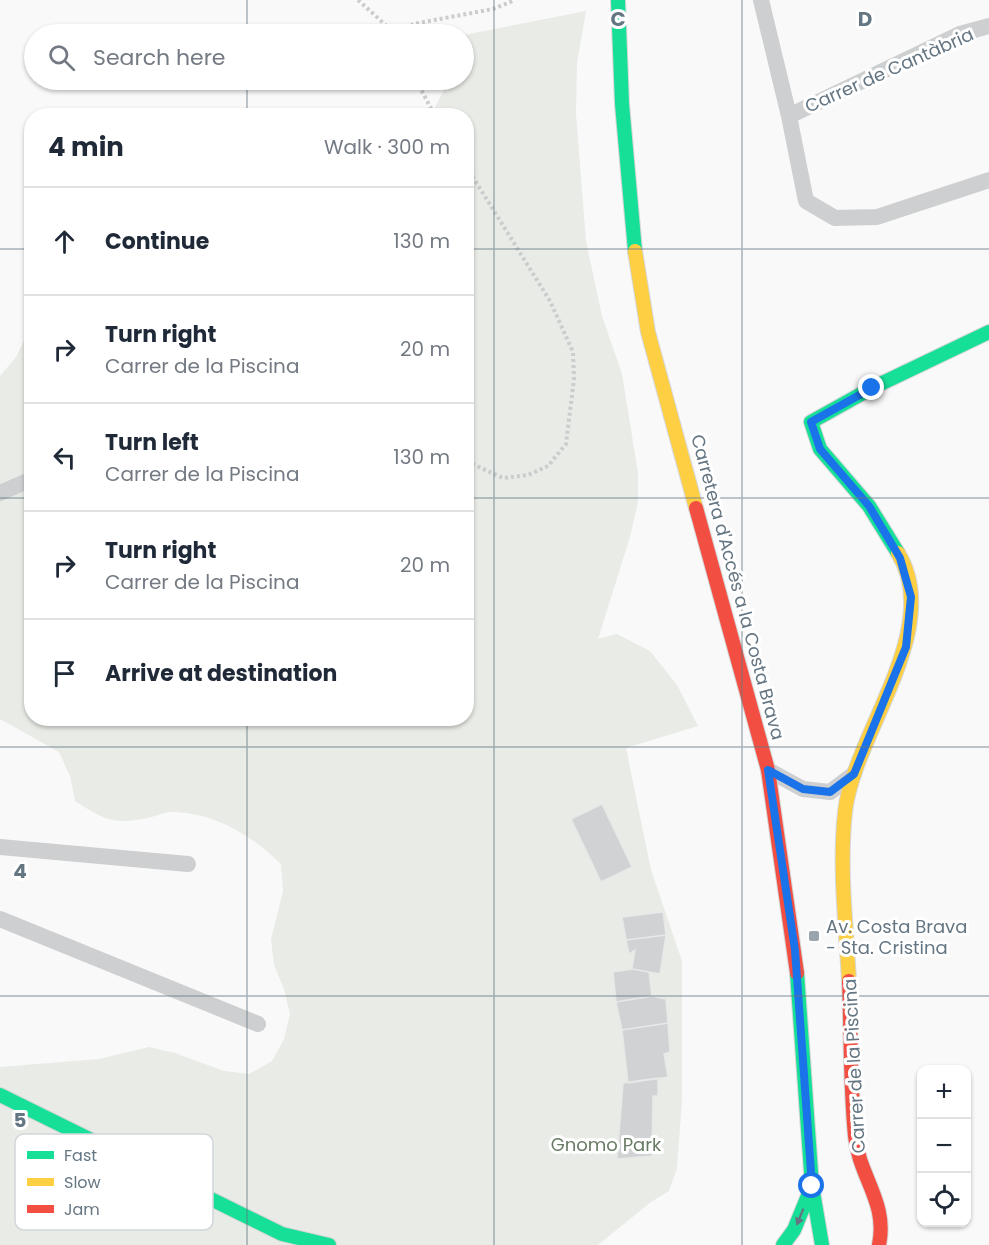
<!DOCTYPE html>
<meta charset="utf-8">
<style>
:root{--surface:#fff;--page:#f2f2f3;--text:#1f2937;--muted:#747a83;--line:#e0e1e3}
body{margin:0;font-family:Poppins,sans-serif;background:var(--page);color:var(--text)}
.controls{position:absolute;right:18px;bottom:18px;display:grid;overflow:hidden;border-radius:12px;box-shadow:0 2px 4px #0004}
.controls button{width:54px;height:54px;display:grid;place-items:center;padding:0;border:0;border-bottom:2px solid var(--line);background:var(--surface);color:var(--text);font:30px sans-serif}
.stop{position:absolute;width:18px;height:18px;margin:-14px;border:4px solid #1a73e8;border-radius:50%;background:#fff}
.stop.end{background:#1a73e8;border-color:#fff;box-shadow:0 2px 6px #0008}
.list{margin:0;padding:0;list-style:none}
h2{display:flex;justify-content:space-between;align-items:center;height:78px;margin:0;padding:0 24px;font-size:26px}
h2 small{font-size:20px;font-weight:400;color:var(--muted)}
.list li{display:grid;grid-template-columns:39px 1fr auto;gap:18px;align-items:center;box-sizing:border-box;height:108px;padding:0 24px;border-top:2px solid var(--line)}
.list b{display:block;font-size:22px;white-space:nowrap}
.list p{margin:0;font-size:20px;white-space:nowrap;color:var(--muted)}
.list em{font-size:20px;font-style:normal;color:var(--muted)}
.icon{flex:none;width:33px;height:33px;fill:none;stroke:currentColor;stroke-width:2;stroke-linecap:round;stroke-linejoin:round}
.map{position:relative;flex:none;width:989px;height:1245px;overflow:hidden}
.search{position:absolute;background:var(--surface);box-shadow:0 2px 4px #0004;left:24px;top:24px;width:450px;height:66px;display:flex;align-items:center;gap:15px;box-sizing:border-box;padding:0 21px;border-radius:33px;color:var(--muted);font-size:22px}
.panel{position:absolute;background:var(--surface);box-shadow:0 2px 4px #0004;left:24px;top:108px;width:450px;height:618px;border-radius:24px}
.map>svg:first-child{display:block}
.green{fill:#e8ebe6}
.building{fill:#d0d2d3;stroke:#e8e8e8;stroke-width:1.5}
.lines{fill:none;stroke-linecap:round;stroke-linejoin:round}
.fast-casing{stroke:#d5d6d7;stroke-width:16}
.slow-casing{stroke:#d5d6d7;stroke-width:16}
.jam-casing{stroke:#d5d6d7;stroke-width:16}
.path{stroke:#cbcccd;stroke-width:4;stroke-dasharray:3 3;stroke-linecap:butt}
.street{stroke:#cecfd0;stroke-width:16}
.fast{stroke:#16e098;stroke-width:14}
.slow{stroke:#ffcf43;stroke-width:14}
.jam{stroke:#f24e42;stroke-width:14}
.oneway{fill:#657683}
.route{stroke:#1a73e8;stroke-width:8}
.grid{fill:none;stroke:#657683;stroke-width:1.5;stroke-opacity:0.55}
.poi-dot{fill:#99a4ac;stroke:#fff;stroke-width:2}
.labels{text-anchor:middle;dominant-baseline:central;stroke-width:6;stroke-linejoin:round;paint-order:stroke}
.street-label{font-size:18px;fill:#657683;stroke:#fff}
.poi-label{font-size:18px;fill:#657683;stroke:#fff;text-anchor:start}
.park-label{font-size:18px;fill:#687a64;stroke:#fff}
.key{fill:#fff;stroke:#d1d6da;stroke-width:1.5}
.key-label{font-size:16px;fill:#657683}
.grid-label{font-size:20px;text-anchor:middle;font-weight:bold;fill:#657683;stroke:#fff;stroke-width:6;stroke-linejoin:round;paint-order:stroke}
</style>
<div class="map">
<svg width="989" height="1245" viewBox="0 0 989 1245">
<rect width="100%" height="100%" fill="#f9f9f9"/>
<!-- green -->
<path class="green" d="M586,11L577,63L576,114L586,241L602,316L622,374L638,473V502L630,537L598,639L617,634L650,651L677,685L698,726L626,748L651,870L682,961V1100L677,1168L669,1191L651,1202L598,1245H0V1067L99,1059L149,1047L175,1053L224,1071L249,1074L272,1061L284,1039L290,1014L284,989L274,965L271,939L283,891L281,864C252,836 217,814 175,812C167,811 157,816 148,818C113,825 105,820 75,801L70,776L59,752L0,719V376L16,357L31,326L32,718H466V116L431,115L443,92L445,80H464V35Z"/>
<!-- building -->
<path class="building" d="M602,804L632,867L601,882L571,819Z
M663,912L666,935L626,940L622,917Z
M666,935L660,974L632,969L635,950L629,954L626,940Z
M632,969L649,972L652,996L616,1002L613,972Z
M652,996L666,999L668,1023L622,1030L616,1002Z
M668,1023L670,1052L664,1054L668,1077L628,1083L622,1030Z
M658,1078V1096H653L652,1156L617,1159L623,1083Z"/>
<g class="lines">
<!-- fast casing -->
<g class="fast-casing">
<path id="fast" d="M618,0L622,104L635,251
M898,553L869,506L820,449L811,422L872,388L989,332
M797,973L812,1186L822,1245
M0,1095L282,1234L329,1245
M783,1245L794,1230L812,1186"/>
</g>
<!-- slow casing -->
<g class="slow-casing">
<path id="slow" d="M635,251L648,332L696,508
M849,981C846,925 839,867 845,812C853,735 945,629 898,553"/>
</g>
<!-- jam casing -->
<g class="jam-casing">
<path id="jam" d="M696,508L768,770L797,973
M849,981C851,1032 850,1085 855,1136C859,1177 888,1202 879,1245"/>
</g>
<!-- path -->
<path class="path" d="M358,0L390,29L401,32
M402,34L413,24L493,9L515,0
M416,80L435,116
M466,166L550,301L573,352L574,379L566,444L548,466L528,475L503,478L466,461"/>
<!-- street -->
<path class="street" d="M761,0L789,116L806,201L835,218L877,217L989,180
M789,116L960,34L989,26
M0,493L32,479
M768,770L803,789L830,792L854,774
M0,847L188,864
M0,919L258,1024"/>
<!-- fast -->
<use href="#fast" class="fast"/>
<!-- slow -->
<use href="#slow" class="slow"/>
<!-- jam -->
<use href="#jam" class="jam"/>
</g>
<!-- one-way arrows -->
<defs><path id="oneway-solid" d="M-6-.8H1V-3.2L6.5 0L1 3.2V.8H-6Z" transform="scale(1.5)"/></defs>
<use class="oneway" href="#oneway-solid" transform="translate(800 1217) rotate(112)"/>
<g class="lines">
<!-- route -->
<path class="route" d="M812,1186L795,950L768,770L803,789L830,792L854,774L906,647L911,597L900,558L869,506L820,449L811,422L872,388"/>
</g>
<!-- grid -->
<path class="grid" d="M247,0V34M494,0V1245M742,0V1245M247,80V116M0,249H32M466,249H989M0,498H32M466,498H989M247,718V1245M0,747H989M0,996H989"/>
<!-- markers -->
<rect class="poi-dot" x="808" y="930" width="12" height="12" rx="3"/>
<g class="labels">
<!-- street labels -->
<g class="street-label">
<text transform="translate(889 70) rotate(-24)">Carrer de Cantàbria</text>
<text transform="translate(738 587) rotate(75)">Carretera d'Accés a la Costa Brava</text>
<text transform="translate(854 1066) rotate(-93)">Carrer de la Piscina</text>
</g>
<!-- poi labels -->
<g class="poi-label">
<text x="826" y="926">Av. Costa Brava<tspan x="826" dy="21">- Sta. Cristina</tspan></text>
</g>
<!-- park labels -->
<g class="park-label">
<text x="606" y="1144">Gnomo Park</text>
</g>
</g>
<!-- legend -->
<rect x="15" y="1134" width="198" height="96" rx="9" class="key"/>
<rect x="27" y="1151" width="27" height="8" fill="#16e098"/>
<rect x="27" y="1178" width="27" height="8" fill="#ffcf43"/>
<rect x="27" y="1205" width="27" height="8" fill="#f24e42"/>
<g class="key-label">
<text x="64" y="1161">Fast</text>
<text x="64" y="1188">Slow</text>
<text x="64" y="1215">Jam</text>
</g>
<g class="grid-label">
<text x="618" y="26">C</text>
<text x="865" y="26">D</text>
<text x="20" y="878">4</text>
<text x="20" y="1127">5</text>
</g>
</svg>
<div class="controls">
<button>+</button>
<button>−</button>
<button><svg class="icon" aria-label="locate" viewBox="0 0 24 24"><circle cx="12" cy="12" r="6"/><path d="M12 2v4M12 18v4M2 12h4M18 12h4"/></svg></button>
</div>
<div class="stop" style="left:812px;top:1186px"></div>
<div class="stop end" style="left:872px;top:388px"></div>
<div class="search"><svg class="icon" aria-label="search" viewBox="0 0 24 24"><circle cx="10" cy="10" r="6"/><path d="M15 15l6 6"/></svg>Search here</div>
<section class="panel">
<h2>4 min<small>Walk · 300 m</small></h2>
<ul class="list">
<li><svg class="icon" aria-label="ahead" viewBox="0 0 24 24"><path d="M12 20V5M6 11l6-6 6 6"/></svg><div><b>Continue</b></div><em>130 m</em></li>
<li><svg class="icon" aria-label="right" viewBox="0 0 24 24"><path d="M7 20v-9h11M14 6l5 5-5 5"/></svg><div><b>Turn right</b><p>Carrer de la Piscina</p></div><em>20 m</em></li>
<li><svg class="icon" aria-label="left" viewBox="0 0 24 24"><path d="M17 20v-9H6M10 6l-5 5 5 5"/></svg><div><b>Turn left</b><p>Carrer de la Piscina</p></div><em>130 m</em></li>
<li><svg class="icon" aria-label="right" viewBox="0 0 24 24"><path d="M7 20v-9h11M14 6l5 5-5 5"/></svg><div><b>Turn right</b><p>Carrer de la Piscina</p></div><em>20 m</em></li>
<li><svg class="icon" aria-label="arrive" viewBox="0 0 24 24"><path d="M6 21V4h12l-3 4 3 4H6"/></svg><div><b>Arrive at destination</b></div></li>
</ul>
</section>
</div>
